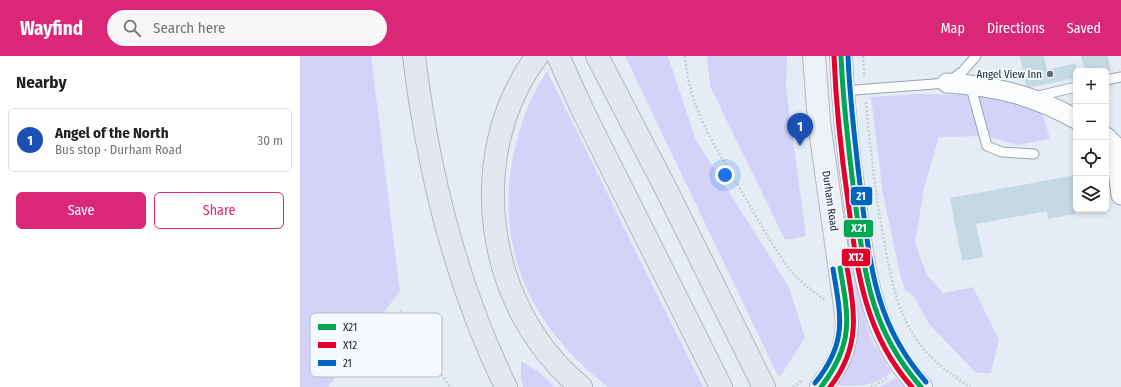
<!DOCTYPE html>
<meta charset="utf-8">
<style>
:root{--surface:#fff;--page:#f6f6f6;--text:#202124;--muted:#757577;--line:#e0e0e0;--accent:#db2777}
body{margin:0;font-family:"Fira Sans Condensed",sans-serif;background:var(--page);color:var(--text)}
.controls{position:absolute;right:12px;top:12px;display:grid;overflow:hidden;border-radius:6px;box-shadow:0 2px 6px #0003}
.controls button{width:36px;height:36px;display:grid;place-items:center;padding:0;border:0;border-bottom:1px solid var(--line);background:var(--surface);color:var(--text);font:20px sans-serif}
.you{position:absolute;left:425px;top:119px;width:14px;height:14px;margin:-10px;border:3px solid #fff;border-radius:50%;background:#1a73e8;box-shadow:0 0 0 6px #1a73e833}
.badge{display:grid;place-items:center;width:26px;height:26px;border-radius:50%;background:var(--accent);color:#fff;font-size:13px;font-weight:700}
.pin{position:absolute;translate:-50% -33px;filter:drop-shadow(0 1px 2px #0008)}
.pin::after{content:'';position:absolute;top:21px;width:14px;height:12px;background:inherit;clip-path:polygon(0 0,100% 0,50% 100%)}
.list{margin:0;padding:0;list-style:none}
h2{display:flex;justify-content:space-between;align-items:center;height:52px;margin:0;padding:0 16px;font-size:17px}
h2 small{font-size:13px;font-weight:400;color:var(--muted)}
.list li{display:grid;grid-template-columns:26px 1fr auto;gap:12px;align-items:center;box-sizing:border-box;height:64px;margin:0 8px 8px;padding:0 8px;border:1px solid var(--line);border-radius:6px}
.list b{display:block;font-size:15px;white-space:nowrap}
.list p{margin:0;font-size:13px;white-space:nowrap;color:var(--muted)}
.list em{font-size:13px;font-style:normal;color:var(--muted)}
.actions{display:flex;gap:8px;padding:12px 16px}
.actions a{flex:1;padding:9px 0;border:1px solid var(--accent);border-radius:6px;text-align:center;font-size:14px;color:var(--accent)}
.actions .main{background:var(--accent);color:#fff}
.icon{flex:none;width:22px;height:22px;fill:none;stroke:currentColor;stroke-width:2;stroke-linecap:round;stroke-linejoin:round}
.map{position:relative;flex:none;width:821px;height:331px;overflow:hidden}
header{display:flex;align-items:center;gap:24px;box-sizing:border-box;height:56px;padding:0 20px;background:var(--accent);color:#fff}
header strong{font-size:19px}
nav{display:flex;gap:22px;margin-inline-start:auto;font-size:14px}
.search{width:280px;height:36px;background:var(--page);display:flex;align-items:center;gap:10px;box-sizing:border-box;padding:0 14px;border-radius:22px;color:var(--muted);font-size:15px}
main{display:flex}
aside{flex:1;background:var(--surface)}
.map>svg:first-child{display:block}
.green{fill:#d5d2fa}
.building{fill:#c5d9e4}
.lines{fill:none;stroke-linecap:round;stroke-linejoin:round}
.lane-casing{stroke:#9aa3ac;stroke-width:11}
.street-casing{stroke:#9aa3ac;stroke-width:21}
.primary-casing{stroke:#b1b8c4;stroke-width:24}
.highway-casing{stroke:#b1b8c4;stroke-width:24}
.path{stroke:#cbced2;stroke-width:2.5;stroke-dasharray:2 2;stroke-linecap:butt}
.lane{stroke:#fbfcfe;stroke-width:9}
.street{stroke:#fbfcfe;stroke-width:19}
.primary{stroke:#edf0f5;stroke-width:22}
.highway{stroke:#e4e7ef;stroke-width:22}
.bus-1-casing{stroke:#f3f9fe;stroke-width:8}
.bus-2-casing{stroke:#f3f9fe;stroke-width:8}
.bus-3-casing{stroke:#f3f9fe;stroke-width:8}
.bus-1{stroke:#00a651;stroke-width:5}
.bus-2{stroke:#e4002b;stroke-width:5}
.bus-3{stroke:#0065bd;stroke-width:5}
.poi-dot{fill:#656f79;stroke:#f3f9fe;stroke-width:1.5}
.labels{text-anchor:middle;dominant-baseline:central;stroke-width:4;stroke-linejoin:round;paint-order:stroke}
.poi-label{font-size:11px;fill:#212b36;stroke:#f3f9fe;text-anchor:end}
.street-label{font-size:11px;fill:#212b36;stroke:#f3f9fe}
.key{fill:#f3f9fe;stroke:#b4bbc2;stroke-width:1}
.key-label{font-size:11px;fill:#212b36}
.line-badge{stroke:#f3f9fe;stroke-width:1.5}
.badge-label{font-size:11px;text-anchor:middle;font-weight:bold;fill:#fff}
</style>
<header>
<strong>Wayfind</strong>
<div class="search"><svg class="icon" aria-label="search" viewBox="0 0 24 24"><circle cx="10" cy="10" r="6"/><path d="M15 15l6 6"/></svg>Search here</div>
<nav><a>Map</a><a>Directions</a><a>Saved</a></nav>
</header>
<main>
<aside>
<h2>Nearby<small></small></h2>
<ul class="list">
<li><span class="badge" style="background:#1a4fb4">1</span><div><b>Angel of the North</b><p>Bus stop · Durham Road</p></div><em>30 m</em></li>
</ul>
<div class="actions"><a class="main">Save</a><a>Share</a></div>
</aside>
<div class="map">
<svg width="821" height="331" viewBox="0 0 821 331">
<rect width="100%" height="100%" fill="#e4edf6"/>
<!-- green -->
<path class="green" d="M0,0H71L100,235L28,331H0Z
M325,0H368L396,84L489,231L505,282L479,322Z
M407,0H487L486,31L506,180L485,184L410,30Z
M247,15L395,315L403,331H308C215,259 185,163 227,53C232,40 240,27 247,15Z
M617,38L664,39L709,43L742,55L750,83L718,89L687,80L639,81L624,132L615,187L627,219L643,237L673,231L699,284L691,317H676L629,268L613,239L605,234L600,218L583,138L571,41Z
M552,210L567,270L573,286L591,316C575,330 558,331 537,329L547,310L549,211Z
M221,305L239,316L255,331H223L221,321Z
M596,322L603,331H579Z"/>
<!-- building -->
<path class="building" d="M720,0H744L747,14L776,7V22L732,31L726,30Z
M781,0H808L811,15H785Z
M776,119V158L748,163L747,155L676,168L683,201L662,205L650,142Z"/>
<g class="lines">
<!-- lane casing -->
<g class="lane-casing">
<path id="lane" d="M806,24L821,21
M670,28L687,90L702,96L734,98
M542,35L647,27L663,15L676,0
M734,41L776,31"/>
</g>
<!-- street casing -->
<g class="street-casing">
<path id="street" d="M647,27C696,30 732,39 776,63
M806,81L815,90L821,139"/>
</g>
<!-- primary casing -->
<g class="primary-casing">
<path id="primary" d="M514,0L519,66L547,265C547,292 538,311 521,331
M541,0C543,49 548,97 555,145C563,210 571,283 621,331"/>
</g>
<!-- highway casing -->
<g class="highway-casing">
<path id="highway" d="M114,0C128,115 155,227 206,331
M237,0C163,100 185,253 281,331
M258,0L282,53L421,331
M297,0L365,131L464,331"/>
</g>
<!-- path -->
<path class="path" d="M385,0C389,53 416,92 442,136C457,162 472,190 490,214C500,226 513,235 525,244
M563,0L564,21
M566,46C570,91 575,135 583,179C589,213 595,250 614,280C628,302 649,317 670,331
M100,255L150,331
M493,331L503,324
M571,331L588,322"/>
<!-- lane -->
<use href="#lane" class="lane"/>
<!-- street -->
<use href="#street" class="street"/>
<!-- primary -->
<use href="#primary" class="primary"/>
<!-- highway -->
<use href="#highway" class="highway"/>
<!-- bus-1 casing -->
<g class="bus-1-casing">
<path id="bus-1" d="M541,0C543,49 549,97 555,145C565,219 570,273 621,331
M521,331C554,288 549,262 540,212"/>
</g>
<!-- bus-2 casing -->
<g class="bus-2-casing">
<path id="bus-2" d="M534,0C536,49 541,97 548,145C557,214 564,277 612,331
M530,331C561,291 555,257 547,211"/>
</g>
<!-- bus-3 casing -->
<g class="bus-3-casing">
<path id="bus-3" d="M548,0C550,49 556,96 562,145C571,216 577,270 626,326
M515,327C548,286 541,261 533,213"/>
</g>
<!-- bus-1 -->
<use href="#bus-1" class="bus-1"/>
<!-- bus-2 -->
<use href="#bus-2" class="bus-2"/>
<!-- bus-3 -->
<use href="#bus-3" class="bus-3"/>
</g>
<!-- markers -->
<circle class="poi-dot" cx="750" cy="18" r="4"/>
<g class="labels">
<!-- poi labels -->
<g class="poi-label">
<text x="742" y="18">Angel View Inn</text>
</g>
<!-- street labels -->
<g class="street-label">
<text transform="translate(530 145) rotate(82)">Durham Road</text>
</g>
</g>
<!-- legend -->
<rect x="10" y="257" width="132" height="64" rx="6" class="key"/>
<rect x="18" y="268" width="18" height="6" fill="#00a651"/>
<rect x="18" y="286" width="18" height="6" fill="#e4002b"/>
<rect x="18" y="304" width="18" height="6" fill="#0065bd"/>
<g class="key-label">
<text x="43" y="275">X21</text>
<text x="43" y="293">X12</text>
<text x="43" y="311">21</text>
</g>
<g class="line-badge">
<rect x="550" y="130" width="23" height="20" rx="4" fill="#0065bd"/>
<rect x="543" y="163" width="31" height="19" rx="4" fill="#00a651"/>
<rect x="541" y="192" width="30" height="19" rx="4" fill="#e4002b"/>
</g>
<g class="badge-label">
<text x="561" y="144">21</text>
<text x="559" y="176">X21</text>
<text x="556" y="205">X12</text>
</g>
</svg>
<div class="controls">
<button>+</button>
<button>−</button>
<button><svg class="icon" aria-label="locate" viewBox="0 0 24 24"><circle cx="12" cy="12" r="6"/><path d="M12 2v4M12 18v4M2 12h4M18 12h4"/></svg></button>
<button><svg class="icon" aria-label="layers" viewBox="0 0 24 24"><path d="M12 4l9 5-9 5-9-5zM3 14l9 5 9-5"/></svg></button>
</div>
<div class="you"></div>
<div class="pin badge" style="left:500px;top:90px;background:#1a4fb4">1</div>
</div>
</main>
